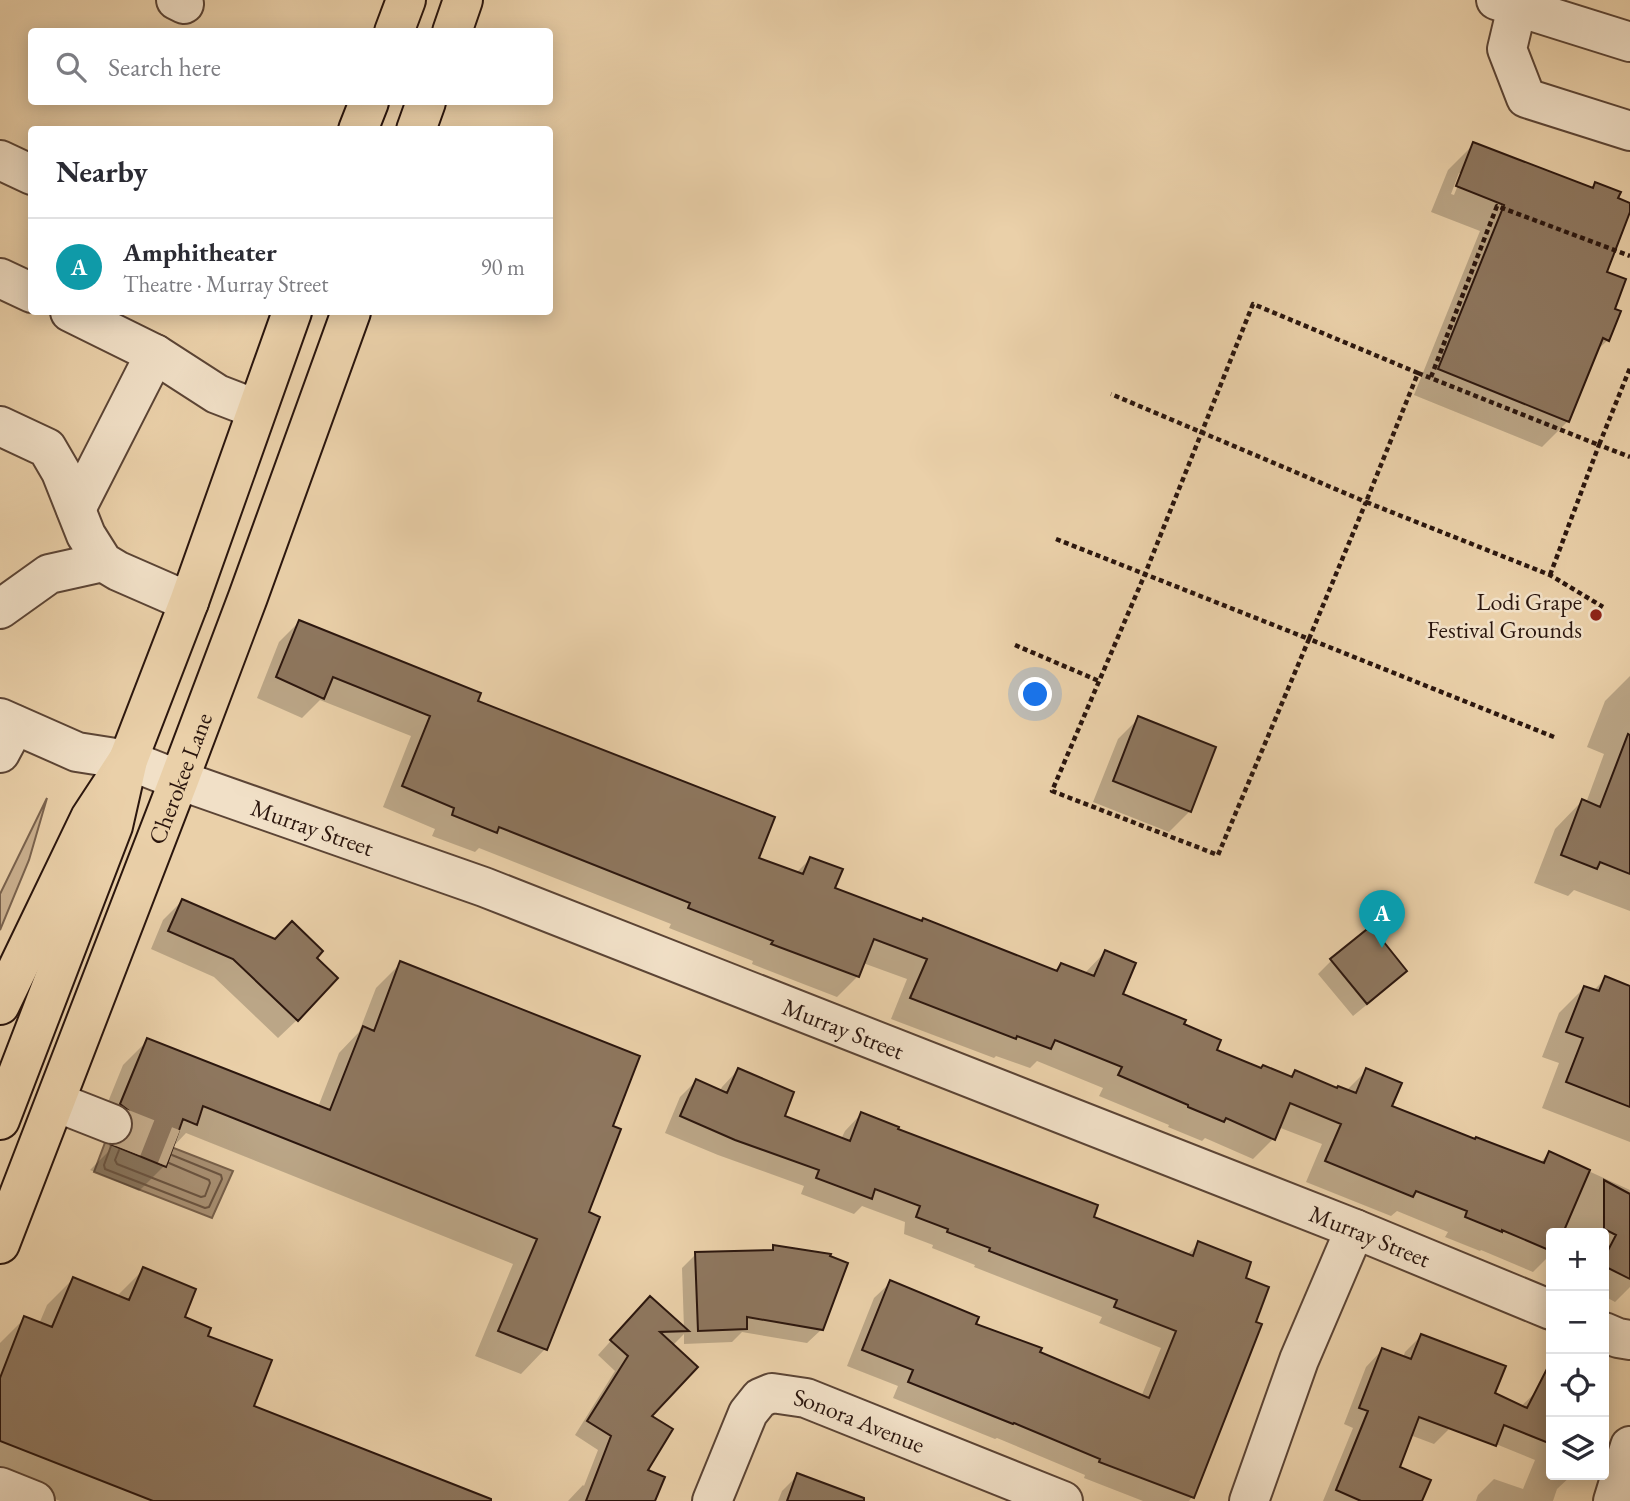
<!DOCTYPE html>
<meta charset="utf-8">
<style>
:root{--surface:#fff;--page:#f2f2f3;--text:#2b2b33;--muted:#7c7c81;--line:#e1e1e2;--accent:#2563eb}
body{margin:0;font-family:"EB Garamond",serif;background:var(--page);color:var(--text)}
.controls{position:absolute;right:21px;bottom:21px;display:grid;overflow:hidden;border-radius:7px;box-shadow:0 4px 18px #0003}
.controls button{width:63px;height:63px;display:grid;place-items:center;padding:0;border:0;border-bottom:2px solid var(--line);background:var(--surface);color:var(--text);font:35px sans-serif}
.you{position:absolute;left:1036px;top:695px;width:24px;height:24px;margin:-18px;border:5px solid #fff;border-radius:50%;background:#1a73e8;box-shadow:0 0 0 10px #1a73e833}
.badge{display:grid;place-items:center;width:46px;height:46px;border-radius:50%;background:var(--accent);color:#fff;font-size:23px;font-weight:700}
.pin{position:absolute;translate:-50% -58px;filter:drop-shadow(0 2px 4px #0008)}
.pin::after{content:'';position:absolute;top:37px;width:24px;height:21px;background:inherit;clip-path:polygon(0 0,100% 0,50% 100%)}
.list{margin:0;padding:0;list-style:none}
h2{display:flex;justify-content:space-between;align-items:center;height:91px;margin:0;padding:0 28px;font-size:30px}
h2 small{font-size:23px;font-weight:400;color:var(--muted)}
.list li{display:grid;grid-template-columns:46px 1fr auto;gap:21px;align-items:center;box-sizing:border-box;height:98px;padding:0 28px;border-top:2px solid var(--line)}
.list b{display:block;font-size:26px;white-space:nowrap}
.list p{margin:0;font-size:23px;white-space:nowrap;color:var(--muted)}
.list em{font-size:23px;font-style:normal;color:var(--muted)}
.icon{flex:none;width:38px;height:38px;fill:none;stroke:currentColor;stroke-width:2;stroke-linecap:round;stroke-linejoin:round}
.map{position:relative;flex:none;width:1630px;height:1501px;overflow:hidden}
.search{position:absolute;background:var(--surface);box-shadow:0 4px 18px #0003;left:28px;top:28px;width:525px;height:77px;display:flex;align-items:center;gap:18px;box-sizing:border-box;padding:0 24px;border-radius:7px;color:var(--muted);font-size:26px}
.panel{position:absolute;background:var(--surface);box-shadow:0 4px 18px #0003;left:28px;top:126px;width:525px;height:189px;border-radius:7px}
.map>svg:first-child{display:block}
.green{fill:#cab08f;stroke:#7a634e;stroke-width:2}
.water{fill:#a99174;stroke:#77604b;stroke-width:2}
.shadow{fill:#0003;fill-rule:evenodd}
.lines{fill:none;stroke-linecap:round;stroke-linejoin:round}
.shore{stroke:#6a5441;stroke-width:2}
.building{fill:#8e775f;stroke:#2b160e;stroke-width:2}
.minor-tunnel{stroke:#c4ab8a;stroke-width:38;stroke-dasharray:38 19;stroke-linecap:butt}
.minor-casing{stroke:#5b4435;stroke-width:42}
.major-casing{stroke:#2b160e;stroke-width:42}
.highway-casing{stroke:#2b160e;stroke-width:42}
.path{stroke:#2b160e;stroke-width:4.5;stroke-dasharray:5 3.5;stroke-linecap:butt}
.minor{stroke:#f1e0c7;stroke-width:38}
.major{stroke:#ead0a9;stroke-width:38}
.highway{stroke:#ead0a9;stroke-width:38}
.poi-dot{fill:#8f2418;stroke:#f1e0c7;stroke-width:2.5}
.labels{text-anchor:middle;dominant-baseline:central;stroke-width:5;stroke-linejoin:round;paint-order:stroke}
.poi-label{font-size:24px;fill:#2b160e;stroke:#f1e0c7;text-anchor:end}
.street-label{font-size:24px;fill:#2b160e;stroke:#f1e0c7}
</style>
<div class="map">
<svg width="1630" height="1501" viewBox="0 0 1630 1501">
<rect width="100%" height="100%" fill="#ead0a9"/>
<filter id="stains"><feTurbulence type="fractalNoise" baseFrequency=".00286" numOctaves="4"/><feColorMatrix values="0 0 0 0 .2 0 0 0 0 .09 0 0 0 0 .02 0 0 0 .5 -.17"/></filter>
<radialGradient id="worn" r=".72"><stop offset=".6" stop-color="#630" stop-opacity="0"/><stop offset="1" stop-color="#630" stop-opacity=".3"/></radialGradient>
<!-- green -->
<path class="green" d="M47,798L29,860L0,930V894Z"/>
<!-- water -->
<path class="water" d="M112,1124L233,1171L212,1218L94,1172Z"/>
<!-- shadow -->
<path class="shadow" d="M1474,144L1590,189L1595,184L1616,199L1630,205L1605,273L1613,310L1608,340L1595,352L1568,421L1542,447L1414,395L1480,231L1431,212L1448,170ZM1459,173H1463L1454,195L1451,194Z
M299,622L476,702L756,859L796,873L810,859L833,889L1054,971L1061,965L1085,973L1105,952L1120,995L1182,1025L1215,1051L1261,1070L1289,1078L1296,1072L1337,1089L1346,1091L1367,1070L1390,1107L1474,1141L1540,1163L1549,1153L1630,1190V1287L1615,1302L1604,1296V1233H1551V1254L1533,1272L1481,1250L1480,1251L1445,1237L1448,1232L1397,1211L1391,1216L1306,1182L1322,1144L1278,1127L1273,1139L1253,1159L1205,1138L1202,1141L1168,1127L1169,1125L1099,1096L1103,1088L1037,1061L1030,1068L996,1056L994,1058L891,1019L907,979L863,963L858,976L837,997L752,964L753,961L669,928L671,924L479,848L475,852L432,836L435,829L383,807L411,736L320,700L302,718L257,698L279,642Z
M1630,676V911L1574,890L1568,896L1534,883L1555,829L1582,801L1586,803L1604,754L1587,747L1605,701Z
M1139,718L1190,811L1169,832L1093,802L1118,739Z
M182,901L314,958L297,1020L278,1038L214,977L151,949L163,920Z
M1332,960L1405,971L1391,985L1353,1016L1318,974Z
M401,963L610,1127L545,1349L521,1374L475,1356L513,1264L186,1133L170,1150L164,1166L139,1191L90,1170L109,1151L110,1147L105,1136L97,1129L123,1065L148,1040L318,1107L339,1053L359,1032L376,988Z
M1606,978L1630,988V1142L1542,1108L1559,1063L1542,1057L1559,1013L1584,988L1593,991Z
M738,1070L782,1117L841,1139L845,1131L861,1114L1091,1218L1187,1255L1198,1244L1243,1279L1254,1323L1260,1325L1192,1497L1189,1501H1143L1084,1478L1085,1475L997,1438L995,1439L893,1398L898,1386L847,1366L874,1298L891,1282L974,1325L1141,1397L1161,1348L1099,1323L1102,1317L974,1267L975,1265L932,1248L933,1245L904,1234L905,1222L862,1206L854,1214L801,1194L804,1186L718,1155L665,1133L680,1097L696,1081L720,1091L722,1087Z
M774,1247L822,1329L807,1343L742,1332L732,1342L684,1344V1334L672,1346L649,1417L645,1471L654,1501H568L583,1485L584,1486L598,1450L575,1435L615,1371L598,1355L637,1312L684,1329L682,1268L696,1254L769,1252Z
M143,1270L182,1318L206,1337L252,1407L442,1501H60L0,1477V1343L25,1318L39,1324L47,1305L73,1279L116,1297Z
M1421,1336L1450,1428L1434,1444L1410,1435L1398,1468L1420,1501H1323L1353,1428L1344,1424L1366,1367L1382,1350L1403,1358L1405,1352Z
M1537,1391L1551,1397V1475H1572L1557,1489L1553,1501H1476L1478,1495L1494,1479L1523,1489L1535,1460L1486,1440Z
M798,1475L844,1501H778L782,1491Z"/>
<g class="lines">
<!-- shore -->
<path class="shore" d="M111,1146L104,1165L105,1169L205,1208L209,1207L222,1179L221,1175L172,1155
M119,1150L115,1160L117,1164L201,1197L205,1196L210,1183L209,1180L169,1163"/>
</g>
<!-- building -->
<path class="building" d="M1473,142L1593,188L1595,182L1621,192L1618,198L1630,203V212L1607,272L1626,279L1615,309L1621,311L1609,341L1603,338L1569,422L1438,369L1504,205L1456,186Z
M299,620L481,693L478,701L775,817L759,858L803,874L810,857L843,869L835,888L922,921L923,918L1057,971L1061,963L1094,976L1105,950L1136,963L1123,994L1186,1020L1184,1024L1221,1040L1217,1050L1261,1068L1263,1065L1292,1077L1295,1070L1337,1088L1338,1086L1356,1093L1366,1068L1402,1083L1392,1106L1475,1139L1476,1137L1544,1163L1549,1151L1575,1163L1590,1170L1563,1233H1551V1251L1502,1230V1232L1465,1217L1467,1211L1416,1191L1413,1197L1325,1161L1341,1124L1290,1103L1275,1140L1226,1118L1224,1122L1188,1107V1105L1118,1075L1122,1067L1055,1040L1051,1049L1017,1036L1016,1039L910,998L927,959L874,939L859,977L771,944L773,941L688,908L690,903L499,827L497,833L452,815L454,808L402,786L430,716L333,677L324,699L276,677Z
M1138,716L1216,747L1191,812L1113,781Z
M1628,734L1630,735V874L1600,862L1597,869L1561,855L1582,799L1600,807Z
M182,899L275,939L292,921L323,951L317,958L338,978L298,1021L233,959L168,931Z
M1371,926L1407,971L1367,1004L1330,959Z
M400,961L640,1056L613,1126L621,1129L589,1212L600,1217L547,1350L498,1331L537,1239L203,1106L197,1125L183,1119L166,1167L112,1145L125,1141L133,1131L134,1121L129,1111L120,1104L147,1038L330,1110L363,1026L374,1031Z
M1605,976L1630,986V1107L1566,1082L1583,1038L1566,1032L1584,986L1599,991Z
M738,1068L794,1092L785,1116L850,1141L861,1112L899,1127L898,1129L1098,1205L1094,1217L1193,1256L1198,1241L1251,1262L1246,1278L1269,1287L1256,1322L1262,1324L1194,1498L1099,1462L1100,1459L1014,1423L1013,1424L908,1382L913,1370L862,1350L890,1280L979,1317L976,1324L1042,1348L1040,1352L1149,1398L1176,1331L1114,1307L1117,1300L989,1251L990,1248L947,1232L948,1229L916,1217L920,1206L875,1189L872,1199L816,1178L819,1170L735,1140L680,1116L696,1079L727,1093Z
M1604,1180L1630,1194V1279L1604,1266V1258L1616,1235L1604,1229Z
M773,1245L831,1254L830,1256L848,1263L823,1330L747,1317V1329L698,1331L695,1252L773,1250Z
M143,1267L196,1289L185,1317L211,1328L208,1336L272,1360L254,1406L491,1499V1501H153L0,1441V1378L24,1316L52,1327L73,1277L129,1300Z
M650,1296L689,1331L660,1332L698,1367L652,1416L673,1429L648,1470L665,1477L655,1501H586L611,1436L587,1421L628,1356L610,1340Z
M1421,1334L1506,1366L1495,1393L1527,1408L1551,1361V1444L1504,1425L1496,1446L1419,1417L1400,1467L1431,1480L1422,1501H1361L1336,1490L1368,1411L1359,1408L1382,1348L1411,1359Z
M797,1473L864,1498V1501H787Z"/>
<g class="lines">
<!-- minor-tunnel -->
<path class="minor-tunnel" d="M112,1124L173,1148"/>
<!-- minor casing -->
<g class="minor-casing">
<g id="minor">
<path d="M176,0L184,4"/>
<path d="M1496,0L1630,42"/>
<path d="M1517,7L1507,49L1526,98L1630,131"/>
<path d="M0,160L32,175"/>
<path d="M0,278L32,293"/>
<path d="M70,312L155,354L217,394L256,409"/>
<path d="M0,426L47,448L61,472L86,535L103,562L118,571L189,602"/>
<path d="M76,509L155,354"/>
<path d="M0,609L49,574L103,562"/>
<path id="s1" d="M0,718L77,752L128,760L179,780L484,887L1355,1229L1551,1310"/>
<path d="M0,753L15,725"/>
<path d="M56,1102L112,1124"/>
<path d="M1604,1332L1618,1338L1630,1340"/>
<path d="M0,1487L35,1501"/>
<path id="s2" d="M712,1501L748,1413L760,1398L772,1393L806,1398L1063,1501"/>
<path d="M1249,1501L1299,1360L1355,1229"/>
<path d="M1613,1501L1630,1446"/>
</g>
</g>
<!-- major casing -->
<g class="major-casing">
<g id="major">
<path d="M394,32L406,0"/>
<path d="M452,32L463,0"/>
<path d="M358,130L369,102"/>
<path d="M416,130L426,102"/>
<path d="M0,1120L113,826L128,760L189,602L292,312"/>
<path id="s3" d="M0,1244L179,780L248,597L351,312"/>
</g>
</g>
<!-- highway casing -->
<g class="highway-casing">
<path id="highway" d="M0,1005L90,818L128,760"/>
</g>
<!-- path -->
<path class="path" d="M1418,373L1599,445L1630,368
M1431,377L1497,206L1630,256
M1056,539L1309,639L1366,502L1111,394
M1550,575L1599,445L1630,457
M1015,645L1099,681
M1554,737L1309,639L1218,855L1052,791L1145,574L1253,304L1418,373L1366,502L1550,575L1603,607"/>
<!-- minor -->
<use href="#minor" class="minor"/>
<!-- major -->
<use href="#major" class="major"/>
<!-- highway -->
<use href="#highway" class="highway"/>
</g>
<!-- markers -->
<circle class="poi-dot" cx="1596" cy="615" r="7"/>
<g class="labels">
<!-- poi labels -->
<g class="poi-label">
<text x="1582" y="601">Lodi Grape<tspan x="1582" dy="28">Festival Grounds</tspan></text>
</g>
<!-- street labels -->
<g class="street-label">
<text stroke="none"><textPath href="#s3" startOffset="499">Cherokee Lane</textPath></text>
<text stroke="none"><textPath href="#s1" startOffset="332">Murray Street</textPath></text>
<text stroke="none"><textPath href="#s1" startOffset="900">Murray Street</textPath></text>
<text stroke="none"><textPath href="#s1" startOffset="1466">Murray Street</textPath></text>
<text stroke="none"><textPath href="#s2" startOffset="219">Sonora Avenue</textPath></text>
</g>
</g>
<rect width="100%" height="100%" filter="url(#stains)"/>
<rect width="100%" height="100%" fill="url(#worn)"/>
</svg>
<div class="controls">
<button>+</button>
<button>−</button>
<button><svg class="icon" aria-label="locate" viewBox="0 0 24 24"><circle cx="12" cy="12" r="6"/><path d="M12 2v4M12 18v4M2 12h4M18 12h4"/></svg></button>
<button><svg class="icon" aria-label="layers" viewBox="0 0 24 24"><path d="M12 4l9 5-9 5-9-5zM3 14l9 5 9-5"/></svg></button>
</div>
<div class="you"></div>
<div class="pin badge" style="left:1382px;top:948px;background:#0f9aa8">A</div>
<div class="search"><svg class="icon" aria-label="search" viewBox="0 0 24 24"><circle cx="10" cy="10" r="6"/><path d="M15 15l6 6"/></svg>Search here</div>
<section class="panel">
<h2>Nearby<small></small></h2>
<ul class="list">
<li><span class="badge" style="background:#0f9aa8">A</span><div><b>Amphitheater</b><p>Theatre · Murray Street</p></div><em>90 m</em></li>
</ul>
</section>
</div>
